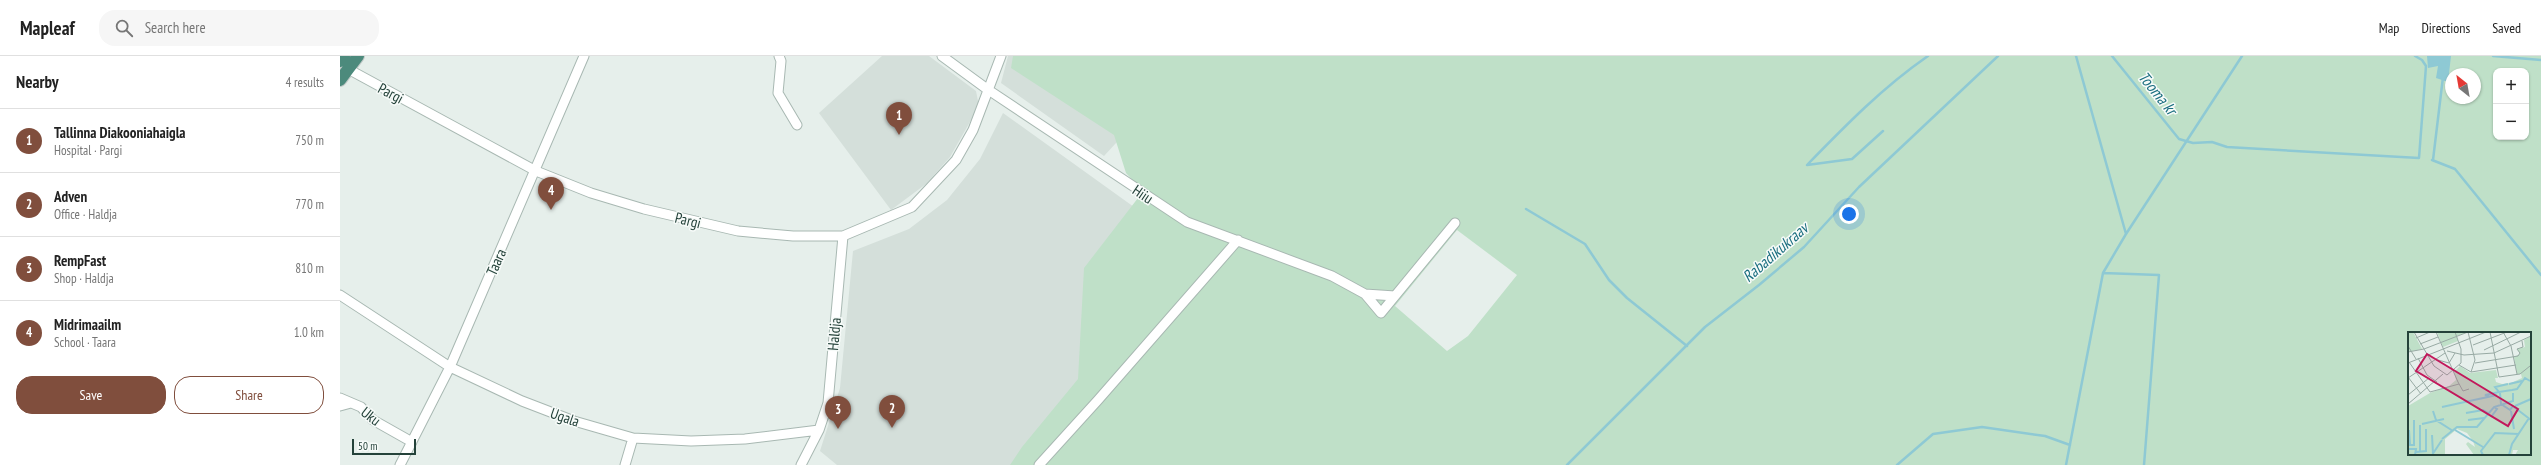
<!DOCTYPE html>
<meta charset="utf-8">
<style>
:root{--surface:#fff;--page:#f6f6f6;--text:#222;--muted:#767676;--line:#e0e0e0;--accent:#804e3d}
body{margin:0;font-family:"PT Sans Narrow",sans-serif;background:var(--page);color:var(--text)}
.controls{position:absolute;right:12px;top:12px;display:grid;overflow:hidden;border-radius:8px;box-shadow:0 1px 3px #0004}
.controls button{width:36px;height:36px;display:grid;place-items:center;padding:0;border:0;border-bottom:1px solid var(--line);background:var(--surface);color:var(--text);font:20px sans-serif}
.compass{position:absolute;left:2105px;top:12px;width:36px;height:36px;border-radius:50%;background:var(--surface);box-shadow:0 1px 3px #0004;rotate:329deg}
.scale{position:absolute;left:12px;bottom:10px;width:64px;box-sizing:border-box;padding-left:4px;border:2px solid #24423a;border-top:0;font-size:11px;line-height:14px;white-space:nowrap;color:#24423a;-webkit-text-stroke:3px #f7fbf9;paint-order:stroke}
.you{position:absolute;left:1509px;top:158px;width:14px;height:14px;margin:-10px;border:3px solid #fff;border-radius:50%;background:#1a73e8;box-shadow:0 0 0 6px #1a73e833}
.badge{display:grid;place-items:center;width:26px;height:26px;border-radius:50%;background:var(--accent);color:#fff;font-size:13px;font-weight:700}
.pin{position:absolute;translate:-50% -33px;filter:drop-shadow(0 1px 2px #0008)}
.pin::after{content:'';position:absolute;top:21px;width:14px;height:12px;background:inherit;clip-path:polygon(0 0,100% 0,50% 100%)}
.list{margin:0;padding:0;list-style:none}
h2{display:flex;justify-content:space-between;align-items:center;height:52px;margin:0;padding:0 16px;font-size:17px}
h2 small{font-size:13px;font-weight:400;color:var(--muted)}
.list li{display:grid;grid-template-columns:26px 1fr auto;gap:12px;align-items:center;box-sizing:border-box;height:64px;padding:0 16px;border-top:1px solid var(--line)}
.list b{display:block;font-size:15px;white-space:nowrap}
.list p{margin:0;font-size:13px;white-space:nowrap;color:var(--muted)}
.list em{font-size:13px;font-style:normal;color:var(--muted)}
.actions{display:flex;gap:8px;padding:12px 16px}
.actions a{flex:1;padding:9px 0;border:1px solid var(--accent);border-radius:16px;text-align:center;font-size:14px;color:var(--accent)}
.actions .main{background:var(--accent);color:#fff}
.icon{flex:none;width:22px;height:22px;fill:none;stroke:currentColor;stroke-width:2;stroke-linecap:round;stroke-linejoin:round}
.map{position:relative;flex:none;width:2201px;height:409px;overflow:hidden}
header{display:flex;align-items:center;gap:24px;box-sizing:border-box;height:56px;padding:0 20px;background:var(--surface);border-bottom:1px solid var(--line)}
header strong{font-size:19px}
nav{display:flex;gap:22px;margin-inline-start:auto;font-size:14px}
.search{width:280px;height:36px;background:var(--page);display:flex;align-items:center;gap:10px;box-sizing:border-box;padding:0 14px;border-radius:16px;color:var(--muted);font-size:15px}
main{display:flex}
aside{flex:1;background:var(--surface)}
.map>svg:first-child{display:block}
.built{fill:#d4dfda}
.green{fill:#bfe0c8;fill-rule:evenodd}
.water{fill:#8ec9d4}
.lines{fill:none;stroke-linecap:round;stroke-linejoin:round}
.stream{stroke:#8ec9d4;stroke-width:2.5}
.minor-casing{stroke:#a8b8b2;stroke-width:11}
.trunk-casing{stroke:#c2cac8;stroke-width:14}
.minor{stroke:#fff;stroke-width:9}
.trunk{stroke:#4c8a7c;stroke-width:12}
.labels{text-anchor:middle;dominant-baseline:central;stroke-width:3;stroke-linejoin:round;paint-order:stroke}
.street-label{font-size:15px;fill:#24423a;stroke:#f7fbf9}
.water-label{font-size:16px;font-style:italic;fill:#1c6f80;stroke:#f7fbf9}
.inset-river{fill:none;stroke:#8ec9d4;stroke-width:2}
.inset-road{fill:none;stroke:#98aaa4;stroke-width:1}
.view{fill:#c2185b;fill-opacity:0.15;stroke:#c2185b;stroke-width:2}
.inset-edge{fill:none;stroke:#24423a;stroke-width:2}
</style>
<header>
<strong>Mapleaf</strong>
<div class="search"><svg class="icon" aria-label="search" viewBox="0 0 24 24"><circle cx="10" cy="10" r="6"/><path d="M15 15l6 6"/></svg>Search here</div>
<nav><a>Map</a><a>Directions</a><a>Saved</a></nav>
</header>
<main>
<aside>
<h2>Nearby<small>4 results</small></h2>
<ul class="list">
<li><span class="badge">1</span><div><b>Tallinna Diakooniahaigla</b><p>Hospital · Pargi</p></div><em>750 m</em></li>
<li><span class="badge">2</span><div><b>Adven</b><p>Office · Haldja</p></div><em>770 m</em></li>
<li><span class="badge">3</span><div><b>RempFast</b><p>Shop · Haldja</p></div><em>810 m</em></li>
<li><span class="badge">4</span><div><b>Midrimaailm</b><p>School · Taara</p></div><em>1.0 km</em></li>
</ul>
<div class="actions"><a class="main">Save</a><a>Share</a></div>
</aside>
<div class="map">
<svg width="2201" height="409" viewBox="0 0 2201 409">
<rect width="100%" height="100%" fill="#e6efeb"/>
<!-- built -->
<path class="built" d="M542,0H589L636,35L639,50L610,101L586,128L551,154L479,57Z
M668,0H845L812,48L764,100L661,27Z
M663,57L872,207L690,409H497L480,395L500,332L513,195L569,173L607,144L640,103Z"/>
<!-- green -->
<path class="green" d="M673,0H2201V409H670L682,391L738,323L744,212L798,142L799,131L786,117L774,79L671,12ZM2156,15H2186V81H2156ZM2111,18H2135V42H2111ZM1117,174L1177,219L1128,280L1107,295L1055,250ZM2069,277H2190V398H2069Z"/>
<!-- water -->
<path class="water" d="M2087,0H2111L2108,26L2096,22L2098,10L2088,12Z"/>
<g class="lines">
<!-- stream -->
<path class="stream" d="M1736,0L1786,178
M1772,0L1839,83L1853,87L1872,86L1887,91L2079,102L2086,10L2082,4L2075,0
M2153,0L2201,4
M1543,75L1512,103L1467,109C1505,70 1543,31 1588,0
M2092,104L2115,113L2201,219
M2093,104L2103,21
M1186,153L1245,188L1269,224L1287,242L1347,290
M1763,217L1819,219L1804,409
M1227,409L1365,271L1419,229L1464,191L1519,131L1658,0
M1557,409L1593,378L1642,371L1705,380L1730,389
M1726,409L1763,217L1786,178L1902,0"/>
<!-- minor casing -->
<g class="minor-casing">
<path id="minor" d="M439,0L441,5L438,37L457,69
M602,0L647,33L847,166L992,220L1025,238L1041,257L1115,167
M8,13L196,115L251,137L304,153L398,175L453,180H503L572,151L616,104L633,74L661,0
M1025,238L1055,240
M0,239L110,311L182,345L234,365L293,382L351,385L405,383L479,374
M0,342L21,351L33,364L72,386
M0,350L11,347
M60,409L110,311L244,0
M285,409L293,382
M461,409L479,374L488,347L503,180
M699,409L758,344L898,184"/>
</g>
<!-- trunk casing -->
<g class="trunk-casing">
<path id="trunk" d="M0,5L4,0
M0,24L18,0"/>
</g>
<!-- minor -->
<use href="#minor" class="minor"/>
<!-- trunk -->
<use href="#trunk" class="trunk"/>
</g>
<g class="labels">
<!-- street labels -->
<g class="street-label">
<text transform="translate(51 37) rotate(28)">Pargi</text>
<text transform="translate(803 138) rotate(34)">Hiiu</text>
<text transform="translate(348 164) rotate(14)">Pargi</text>
<text transform="translate(156 206) rotate(-66)">Taara</text>
<text transform="translate(494 278) rotate(-85)">Haldja</text>
<text transform="translate(31 360) rotate(38)">Uku</text>
<text transform="translate(225 361) rotate(19)">Ugala</text>
</g>
<!-- water labels -->
<g class="water-label">
<text transform="translate(1818 37) rotate(51)">Tooma kr</text>
<text transform="translate(1435 196) rotate(-41)">Rabadikukraav</text>
</g>
</g>
<!-- overview -->
<g transform="translate(2068 276)">
<rect width="123" height="123" fill="#e6efeb"/>
<path d="M0,0H5L14,17L0,20ZM29,0H60L49,4L50,9L35,15ZM123,4V123H107L110,118H105L104,123H66L58,112L60,110L67,115L65,109L59,101L49,97L37,107V123H0V74L22,61L41,54L48,48L46,40L52,34L62,41L88,38L90,46H87L88,50L94,52L103,51L114,46L113,42H109L106,25L112,22L109,17L117,15L116,8Z" fill="#bfe0c8"/>
<path class="inset-river" d="M100,52L87,55L91,60L104,58L109,57L117,46L122,49M101,52L114,49M92,61L93,72L102,78L105,74M81,64L77,63L91,60M107,74L123,67M34,75L89,63M106,75L123,88M25,79L28,88L45,99M103,79L106,97M58,81L75,78L80,81M83,85L89,77L86,75M60,88L76,86M14,92L36,87M12,93V120M1,98L2,113M47,98L75,115M24,103L25,122M34,107L49,95H69L86,75L105,69V61M0,113H6V88M0,117H8L7,123M8,120L18,119V97M24,123L34,108M75,123L73,119L87,101L111,102M101,123L104,112L121,86"/>
<path class="inset-road" d="M6,0L26,34L39,43L53,31V17L47,0M28,0L50,50L55,59L61,57M82,0L91,45L112,42L122,34M95,0L103,14L109,42M8,6L22,0M12,12L30,5M65,13L99,0M0,14L8,27M76,18L113,0M39,19L56,23L86,21L123,4M0,20L16,17L60,0L67,28L63,40M10,26L19,43L29,50M30,28L41,31L47,21M1,30L22,60L51,52M0,31L78,0M67,31L110,24L112,21L109,17L115,15L114,9M51,33L63,40L108,33M0,45L13,62M0,46L37,21M0,63L21,46M0,72L35,42"/>
<path class="view" d="M19,22L110,77L100,94L8,39Z"/>
<rect width="123" height="123" class="inset-edge"/>
</g>
</svg>
<div class="controls">
<button>+</button>
<button>−</button>
</div>
<svg class="compass" viewBox="-18 -18 36 36"><path d="M0-13l5 13h-10z" fill="#e53935"/><path d="M0 13l5-13h-10z" fill="#767676"/></svg>
<div class="scale">50 m</div>
<div class="you"></div>
<div class="pin badge" style="left:559px;top:79px">1</div>
<div class="pin badge" style="left:552px;top:372px">2</div>
<div class="pin badge" style="left:498px;top:373px">3</div>
<div class="pin badge" style="left:211px;top:154px">4</div>
</div>
</main>
